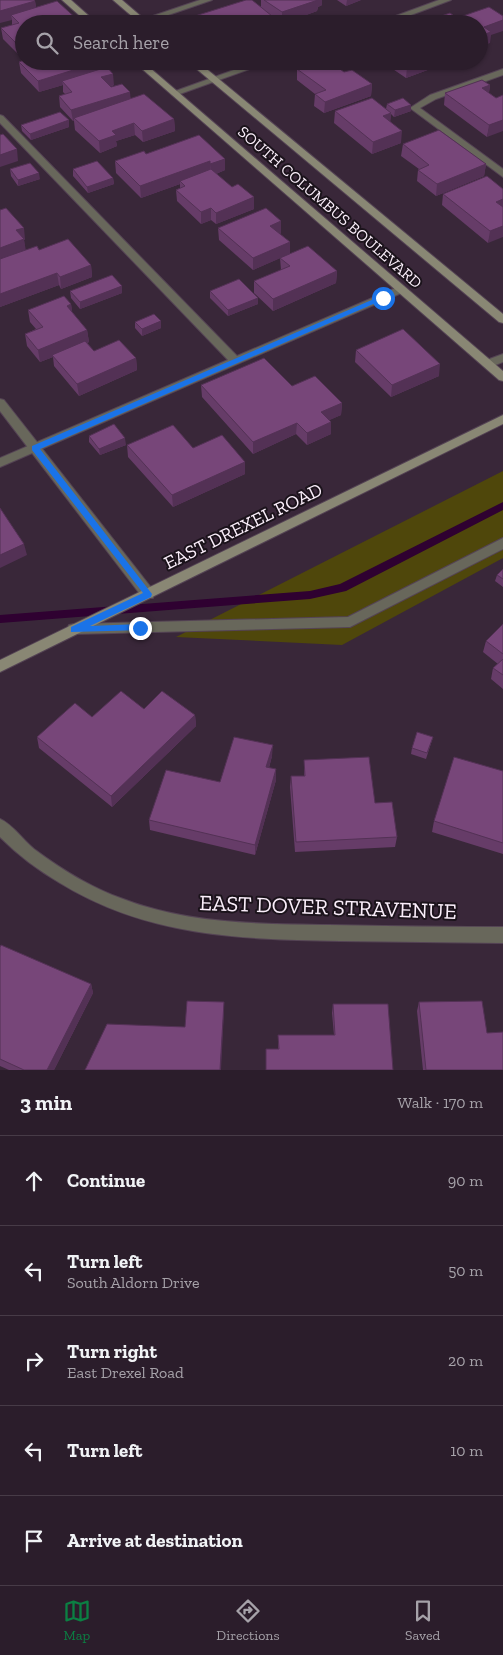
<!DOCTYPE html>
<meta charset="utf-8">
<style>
:root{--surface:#2b1d2b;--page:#372a37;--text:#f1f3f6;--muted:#a6a2a9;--line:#473b47;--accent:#0b8043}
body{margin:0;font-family:"Zilla Slab",serif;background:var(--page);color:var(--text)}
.stop{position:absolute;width:15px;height:15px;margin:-11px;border:4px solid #1a73e8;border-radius:50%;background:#fff}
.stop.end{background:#1a73e8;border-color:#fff;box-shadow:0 1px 5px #0008}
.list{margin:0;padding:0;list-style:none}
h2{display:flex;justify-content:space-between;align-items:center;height:65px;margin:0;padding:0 20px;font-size:21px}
h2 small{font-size:16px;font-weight:400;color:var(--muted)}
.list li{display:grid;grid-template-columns:32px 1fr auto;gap:15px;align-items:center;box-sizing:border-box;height:90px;padding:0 20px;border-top:1px solid var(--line)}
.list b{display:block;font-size:19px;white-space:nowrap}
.list p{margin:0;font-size:16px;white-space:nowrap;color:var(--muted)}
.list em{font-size:16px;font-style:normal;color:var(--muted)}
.icon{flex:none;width:28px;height:28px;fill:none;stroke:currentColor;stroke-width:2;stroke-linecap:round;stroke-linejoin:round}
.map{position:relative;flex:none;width:503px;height:1070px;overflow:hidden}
.search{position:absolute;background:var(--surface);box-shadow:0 1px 4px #0004;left:15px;right:15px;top:15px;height:55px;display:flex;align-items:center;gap:12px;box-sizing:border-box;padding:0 18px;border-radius:28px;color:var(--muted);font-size:19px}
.sheet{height:515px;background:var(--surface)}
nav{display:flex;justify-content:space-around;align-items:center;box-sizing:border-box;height:70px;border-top:1px solid var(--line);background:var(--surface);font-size:14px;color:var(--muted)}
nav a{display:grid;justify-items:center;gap:2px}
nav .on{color:var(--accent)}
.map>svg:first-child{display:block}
.green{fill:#4f470b}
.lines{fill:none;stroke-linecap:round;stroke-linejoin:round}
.stream{fill:#2f0131;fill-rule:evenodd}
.lane-casing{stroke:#544354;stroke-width:2}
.street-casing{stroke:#544354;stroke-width:2}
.secondary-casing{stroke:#544354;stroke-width:2}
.lane{fill:#68675b;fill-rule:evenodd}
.street{fill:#68675b;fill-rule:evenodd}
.secondary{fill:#898774;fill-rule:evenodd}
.wall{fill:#663c68}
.shaded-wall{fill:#533155}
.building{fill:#774679;stroke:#533155}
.route{fill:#1a73e8}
.labels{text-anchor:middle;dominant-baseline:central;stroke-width:4;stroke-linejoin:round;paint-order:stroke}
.far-street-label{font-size:16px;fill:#faeefa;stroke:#1b131b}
.street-label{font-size:19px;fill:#faeefa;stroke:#1b131b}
.near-street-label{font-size:22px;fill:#faeefa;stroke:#1b131b}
</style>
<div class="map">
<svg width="503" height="1070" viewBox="0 0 503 1070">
<rect width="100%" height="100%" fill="#392739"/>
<!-- green -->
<path class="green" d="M503,471V558L342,645L176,637Z"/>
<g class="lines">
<!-- stream -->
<path class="stream" d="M503,502V510L346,591L310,599L0,623V615L310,591L340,584Z"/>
<!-- lane casing -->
<g class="lane-casing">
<path id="lane" d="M200,0H212L145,23L138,21Z
M503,69V75L436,99L420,108L503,169V177L410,108L430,95Z
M0,115L3,116L237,356L398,287L402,286L407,289L406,291L0,467V458L228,360L0,123Z
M503,538V549L350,627L74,634L69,633L67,629L69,625L74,624L348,617Z"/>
</g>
<!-- street casing -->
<g class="street-casing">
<path id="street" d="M439,0H451L387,24H374Z
M259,61H272L177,95L174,96L170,93Z
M503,354V362L488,368L482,364L484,361Z
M0,399L4,400L153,590L154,594L153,598H143L0,411Z
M0,819C12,824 23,840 34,849C61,869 91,888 123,899C188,924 259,924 329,925C387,926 445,927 503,927V943C449,942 395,942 340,941C240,939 148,937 60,883C38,870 18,855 0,837Z"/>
</g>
<!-- secondary casing -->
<g class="secondary-casing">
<path id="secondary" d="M62,0H71L98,24H89Z
M113,0H122L150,24H141Z
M133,61H142L503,371V381L499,380Z
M187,61H197L503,314V323L499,322Z
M503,415V424L0,672V660Z"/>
</g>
<!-- lane -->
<use href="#lane" class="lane"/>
<!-- street -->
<use href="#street" class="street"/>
<!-- secondary -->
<use href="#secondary" class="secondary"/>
</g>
<!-- wall -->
<path class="wall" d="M0,0L35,1L36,8L80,22L81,24H24L22,58L3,39L1,28L12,25V20Z
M261,0H322V5L318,7L317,11L282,24H196L195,16L261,7Z
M337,0H361L346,6Z
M381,61H434L433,68L406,78Z
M19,62H99V70L114,85L110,87L131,98L174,119L175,131L143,142L135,135L116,141L117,146L100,153L75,130L74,121H73L60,107L59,96L65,94L63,92V85L39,92L21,73Z
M297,69L344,72L372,84L371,96L324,113L314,106L315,94L297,80Z
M490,85L489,93L496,98L487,137L444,105L445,93Z
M387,104L411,111L394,117L391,114L390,122L401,143L372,154L334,123L335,111L386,109Z
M69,120V127L31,140L22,131L21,125Z
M199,135L225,170L216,174L254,209L216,224L211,220L201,224L177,201L176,190L180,188V184L141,198L116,173L115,161L146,154Z
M403,144L486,164L484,176L436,196L417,181L418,170L419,169L401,156Z
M10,169L40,179L18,186L11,176Z
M73,169L113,178L114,184L88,193L73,176Z
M503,189L488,243L442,205L443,194Z
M0,210L25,239L24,240L25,250H39L91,265L92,277L61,289L59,285L0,307Z
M281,221V233L280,234L290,242V254L337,271L336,283L273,311L254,293V281L281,270L280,258L253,270L219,240L218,228Z
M70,291L122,293L80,309L71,298Z
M210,291L258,298V304L228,316L210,298Z
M71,304L72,312L87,330L89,342L87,343L94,351L136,358L137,370L79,396L54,366L53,357L40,362L27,346L25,334L36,329L30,322L28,310Z
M135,322L161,328L142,336L135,328Z
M356,350L439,376L391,397L355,362Z
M201,385L292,386L342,403L341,415L329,420L331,422V434L307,445L296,434L253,454L202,397Z
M89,436L126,445L100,455L89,442Z
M127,445L193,448L245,474L173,507L128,457Z
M503,569V587L495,581L497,575Z
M503,624V689L491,679L493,668L498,664L483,652L486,641Z
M144,709L195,715L196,726L112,807L39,748L37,737L92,717Z
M433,737L426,759L411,754L412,748Z
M272,756L269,768L276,769V780L255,855L150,830L149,820L220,782Z
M304,760L375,803L397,837L395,847L295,852L290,787L291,776H304Z
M503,771V854L432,832L434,821Z
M0,947L91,984L93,993L54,1070H9L0,1066Z
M419,1002L487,1033L503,1070H423L417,1011Z
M333,1004L393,1070L278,1049V1035H334L332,1013Z"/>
<!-- shaded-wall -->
<path class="shaded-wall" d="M314,0H322V5L318,7L317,11L282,24V12Z
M347,0H361L346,6Z
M35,1L37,13L11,15L12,20L0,23V11Z
M503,20V31L491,35L490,43L479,47V36L484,27Z
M24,46V58H22L20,47Z
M422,61H434L433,68L406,78L407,67Z
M99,62L100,73L62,81L63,85L39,92L38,81Z
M113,74L114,85L102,89L101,77Z
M372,84L371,96L324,113L325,102Z
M490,85L488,97L482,88Z
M130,92L131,103L74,118V121H73L71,110Z
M411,105V111L394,117L395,110Z
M391,113L390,125L383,116Z
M174,119L175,131L143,142L142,131Z
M69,120V127L31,140L30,134Z
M503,120V131L487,137L489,125Z
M134,123L135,135L116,141L117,146L100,153L99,141L112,131Z
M402,131L401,143L372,154L373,142Z
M17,149L18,161L0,167V155Z
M225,159V170L211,176L210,164Z
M210,161V173L180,181V184L141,198L140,186Z
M486,164L484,176L436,196L437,184Z
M39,173L40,179L18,186V180Z
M113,178L114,184L88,193L87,187Z
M254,197V209L216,224V213Z
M503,199V210L496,202Z
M211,208V220L201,224V212Z
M281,221V233L270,238V226Z
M503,226V237L488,243L490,231Z
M24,228L25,239L24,240L26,251L0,260V248L16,230Z
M290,242V254L253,270V258Z
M91,265L92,277L61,289L60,277Z
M337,271L336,283L273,311V299Z
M57,273L59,285L0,307V294Z
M122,286V293L80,309V302Z
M258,298V304L228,316V310Z
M71,304L73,316L67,306Z
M161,321V328L142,336V329Z
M87,330L89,342L54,356L52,355L53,357L40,362L38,350Z
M136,358L137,370L79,396L77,384Z
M440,364L439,376L391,397L392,385Z
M342,403L341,415L321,424V412Z
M331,422V434L307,445V433Z
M297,423L296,434L253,454V442Z
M125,438L126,445L100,455L99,449Z
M245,462V474L173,507L172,495Z
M24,544L27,555L0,568V555Z
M195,715L196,726L112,807L111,796Z
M273,745L272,756L266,778V767Z
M276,769V780L255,855V845Z
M91,984L93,993L54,1070H47Z
M224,1002V1011L221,1070H220Z"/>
<!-- building -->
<path class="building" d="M0,0H34L35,1L0,11Z
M246,0H252L282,24H205L195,16Z
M264,0H318L282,12Z
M57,1L80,22L76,24H24V46L20,47L1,28L19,23L11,15Z
M489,7L503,16V20L484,27L491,32L479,36V24H431L427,21L450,13L457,18Z
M24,60V61L99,62L38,81L19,62Z
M319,61H329L344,72L352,70L372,84L325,102L315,94L326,90L297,69Z
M398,61H422L407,67Z
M107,67L113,74L101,77L111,87L122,84L130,92L71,110L59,96L72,92L62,81Z
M482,80L490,85L482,88L496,98L503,95V120L489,125L445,93Z
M144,94L174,119L142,131L134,123L112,131L116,135L99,141L74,118Z
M372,98L391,113L383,116L402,131L373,142L335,111Z
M403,98L411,105L395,110L387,104Z
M60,112L69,120L30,134L21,125Z
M439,130L486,164L437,184L418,170L429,165L403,144Z
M3,134L17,149L0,155V135Z
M199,135L225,159L210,164V161L140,186L115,161L144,151L146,154Z
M97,161L113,178L87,187L73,169Z
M30,163L39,173L18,180L10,169Z
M211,169L232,187L238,184L254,197L216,213L211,208L201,212L176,190L185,186L180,181Z
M487,176L503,189V199L496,202L503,207V226L490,231L443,194Z
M6,208L24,228L16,230L24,239L0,248V210Z
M266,208L281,221L270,226L290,242L253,258L218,228Z
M68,239L91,265L60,277L57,273L0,294V259L37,246L39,250Z
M308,246L337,271L273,299L254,281L290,266L280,258Z
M112,275L122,286L80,302L70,291Z
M239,279L258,298L228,310L210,291Z
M64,296L71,304L67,306L87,330L38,350L25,334L43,327L28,310Z
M154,314L161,321L142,329L135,322Z
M403,329L440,364L392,385L356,350Z
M119,340L136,358L77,384L52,355L85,341L94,351Z
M264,358L292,386L315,376L342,403L321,412L331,422L307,433L297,423L253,442L201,385Z
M114,424L125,438L99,449L89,436Z
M173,425L193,448L222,435L245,462L172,495L127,445Z
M0,508L24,544L0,555Z
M503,569V579L497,575Z
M503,624V654L486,641Z
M503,659V675L493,668Z
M121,691L144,709L162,691L195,715L111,796L37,737L75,703L92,717Z
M417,732L433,737L427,753L412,748Z
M234,737L273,745L266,767L276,769L255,845L149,820L166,770L220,782Z
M369,757L375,803L392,802L397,837L296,842L291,776H305L304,760Z
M454,757L503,771V843L434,821Z
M1,945L91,984L47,1070H24L0,1059V947Z
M187,1001L224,1002L220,1070H85L107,1024L185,1027Z
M482,1001L487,1033L503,1032V1070H426L419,1002Z
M333,1004H388L393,1070H266V1049H279L278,1035H335Z"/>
<!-- route -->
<path class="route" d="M381,296L387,298L40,449L152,594L151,597L90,626L140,624L144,625V630L71,632V627L143,593L32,450V446Z"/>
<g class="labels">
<!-- far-street labels -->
<g class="far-street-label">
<text transform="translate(330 207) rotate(41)">SOUTH COLUMBUS BOULEVARD</text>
</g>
<!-- street labels -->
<g class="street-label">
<text transform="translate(243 526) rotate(-26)">EAST DREXEL ROAD</text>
</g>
<!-- near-street labels -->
<g class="near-street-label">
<text transform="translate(328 907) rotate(2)">EAST DOVER STRAVENUE</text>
</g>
</g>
</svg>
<div class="stop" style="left:383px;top:298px"></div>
<div class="stop end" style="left:140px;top:628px"></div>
<div class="search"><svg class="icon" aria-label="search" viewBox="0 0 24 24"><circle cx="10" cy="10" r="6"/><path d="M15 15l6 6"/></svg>Search here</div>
</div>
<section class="sheet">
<h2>3 min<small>Walk · 170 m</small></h2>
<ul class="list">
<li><svg class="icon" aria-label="ahead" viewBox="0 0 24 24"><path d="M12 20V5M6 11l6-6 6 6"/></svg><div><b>Continue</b></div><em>90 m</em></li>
<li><svg class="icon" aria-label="left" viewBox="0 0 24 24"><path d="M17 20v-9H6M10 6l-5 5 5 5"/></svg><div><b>Turn left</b><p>South Aldorn Drive</p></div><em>50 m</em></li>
<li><svg class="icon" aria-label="right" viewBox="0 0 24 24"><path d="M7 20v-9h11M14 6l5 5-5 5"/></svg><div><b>Turn right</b><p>East Drexel Road</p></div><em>20 m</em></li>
<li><svg class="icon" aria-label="left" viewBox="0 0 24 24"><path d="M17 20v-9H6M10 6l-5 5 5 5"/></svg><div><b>Turn left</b></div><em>10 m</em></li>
<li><svg class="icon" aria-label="arrive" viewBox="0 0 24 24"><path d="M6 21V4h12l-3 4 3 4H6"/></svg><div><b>Arrive at destination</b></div></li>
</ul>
</section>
<nav>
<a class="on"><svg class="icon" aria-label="map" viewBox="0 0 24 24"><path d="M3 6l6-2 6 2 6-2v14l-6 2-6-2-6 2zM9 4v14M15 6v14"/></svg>Map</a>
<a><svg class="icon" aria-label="directions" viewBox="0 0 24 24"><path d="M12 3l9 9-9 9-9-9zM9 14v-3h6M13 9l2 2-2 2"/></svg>Directions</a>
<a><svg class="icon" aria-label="saved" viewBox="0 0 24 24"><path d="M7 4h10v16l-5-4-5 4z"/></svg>Saved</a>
</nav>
